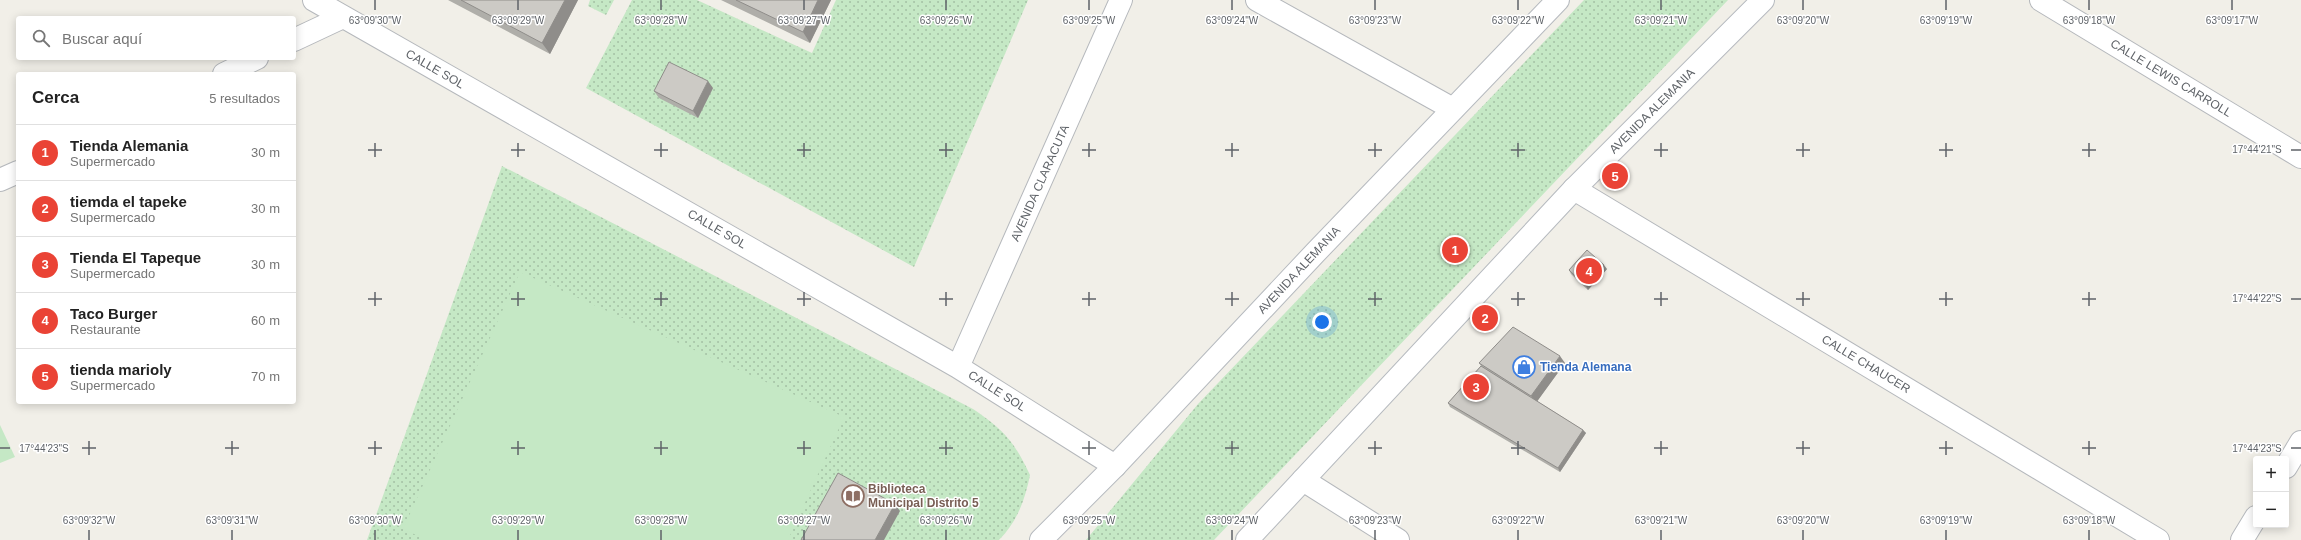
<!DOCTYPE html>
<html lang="es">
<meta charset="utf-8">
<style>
:root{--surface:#fff;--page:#f2f2f2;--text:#222;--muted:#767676;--line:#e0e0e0;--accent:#ea4335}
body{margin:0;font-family:Arial,sans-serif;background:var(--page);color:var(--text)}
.controls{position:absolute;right:12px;bottom:12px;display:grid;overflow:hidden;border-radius:4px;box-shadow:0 2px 10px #0003}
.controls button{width:36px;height:36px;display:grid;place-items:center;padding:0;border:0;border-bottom:1px solid var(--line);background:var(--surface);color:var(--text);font:20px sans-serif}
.you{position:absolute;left:1322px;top:322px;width:14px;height:14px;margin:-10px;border:3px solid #fff;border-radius:50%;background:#1a73e8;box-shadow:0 0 0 6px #1a73e833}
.badge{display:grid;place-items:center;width:26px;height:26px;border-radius:50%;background:var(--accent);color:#fff;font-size:13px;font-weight:700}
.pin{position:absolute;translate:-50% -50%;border:2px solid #fff;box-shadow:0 1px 4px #0006}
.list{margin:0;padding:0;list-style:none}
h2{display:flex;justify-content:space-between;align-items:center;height:52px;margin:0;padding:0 16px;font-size:17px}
h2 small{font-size:13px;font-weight:400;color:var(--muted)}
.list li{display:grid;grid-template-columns:26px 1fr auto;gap:12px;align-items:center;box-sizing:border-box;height:56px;padding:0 16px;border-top:1px solid var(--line)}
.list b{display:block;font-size:15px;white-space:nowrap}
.list p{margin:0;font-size:13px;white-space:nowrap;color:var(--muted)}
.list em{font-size:13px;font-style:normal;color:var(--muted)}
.icon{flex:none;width:22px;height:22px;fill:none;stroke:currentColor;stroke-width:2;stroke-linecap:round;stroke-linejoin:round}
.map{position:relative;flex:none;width:2301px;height:540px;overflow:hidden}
.search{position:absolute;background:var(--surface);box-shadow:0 2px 10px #0003;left:16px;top:16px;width:280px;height:44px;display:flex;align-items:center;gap:10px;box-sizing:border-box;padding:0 14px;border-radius:4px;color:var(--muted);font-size:15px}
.panel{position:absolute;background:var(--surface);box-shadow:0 2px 10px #0003;left:16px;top:72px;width:280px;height:332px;border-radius:4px}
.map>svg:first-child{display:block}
.green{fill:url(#green-dots)}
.pitch{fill:#c5e8c5}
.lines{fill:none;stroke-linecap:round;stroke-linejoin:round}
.street-casing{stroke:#b5b8bc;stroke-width:24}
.secondary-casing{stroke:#b6babf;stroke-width:24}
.street{stroke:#fff;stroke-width:22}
.secondary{stroke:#fff;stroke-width:22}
.wall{fill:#afaea9}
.shaded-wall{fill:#8f8d8a}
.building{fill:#cccac5;stroke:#8f8d8a}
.ticks{fill:none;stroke:#5f6368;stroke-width:1.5}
.labels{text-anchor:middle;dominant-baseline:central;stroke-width:3;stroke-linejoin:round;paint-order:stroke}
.street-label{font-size:12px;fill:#5f6368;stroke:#fff}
.shop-label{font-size:12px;font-weight:bold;fill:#366cbe;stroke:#fff;text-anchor:start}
.education-label{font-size:12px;font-weight:bold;fill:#785e54;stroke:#fff;text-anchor:start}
.ticks-label{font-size:10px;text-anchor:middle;fill:#5f6368;stroke:#fff;stroke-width:3;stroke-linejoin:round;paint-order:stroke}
</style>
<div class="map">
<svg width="2301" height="540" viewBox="0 0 2301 540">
<defs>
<pattern id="green-dots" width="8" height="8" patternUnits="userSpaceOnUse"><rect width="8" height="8" fill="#c5e8c5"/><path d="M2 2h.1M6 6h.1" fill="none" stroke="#a3c0a4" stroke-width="1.8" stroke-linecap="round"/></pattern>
</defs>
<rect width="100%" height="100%" fill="#f1efe8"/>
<!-- green -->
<path class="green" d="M590,0H614L606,15L588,6Z
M632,0H697L812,53L836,0H1028L914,267L586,88Z
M1584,0H1728L1214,540H1086L1198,404Z
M502,166L973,409C1004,430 1014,441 1030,475C1025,500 1017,522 999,540H367Z"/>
<!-- pitch -->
<path class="pitch" d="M520,272L844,417L788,540H427L403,529Z
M0,425L15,457L0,463Z"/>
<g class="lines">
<!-- street casing -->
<g class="street-casing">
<path id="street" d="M314,0L958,367L1115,466
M1257,0L1453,109
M2041,0L2301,157
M294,40L343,17
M224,74L257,58
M0,180L18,172
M1574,189L2158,540
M958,367L1121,0
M2286,467L2301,442
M1303,480L1398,540
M2242,540L2256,517"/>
</g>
<!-- secondary casing -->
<g class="secondary-casing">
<path id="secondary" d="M1041,540L1115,466L1315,253L1558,0
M1247,540L1574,189L1763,0"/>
</g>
<!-- street -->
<use href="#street" class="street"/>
<!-- secondary -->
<use href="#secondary" class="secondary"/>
</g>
<!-- wall -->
<path class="wall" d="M448,0H578L550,54Z
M721,0H831L810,43Z
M713,88L698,118L659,98L654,91Z
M1607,269L1588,290L1571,274L1569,270Z
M1479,363H1565L1537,401L1583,430L1586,433L1560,472L1450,407L1448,403L1481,366Z"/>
<!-- shaded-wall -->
<path class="shaded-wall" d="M565,0H578L550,54L542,43Z
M818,0H831L810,43L803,32Z
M708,81L713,88L698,118L693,111Z
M1604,265L1607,269L1588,290L1586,286Z
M1560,356L1565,363L1536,403L1531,396Z
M1583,430L1586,433L1560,472L1558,468Z
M895,504L900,511L884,540H875Z"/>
<!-- building -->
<path class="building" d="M461,0H565L542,43Z
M736,0H818L803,32Z
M669,62L708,81L693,111L654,91Z
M1587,250L1604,265L1586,286L1569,270Z
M1513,327L1560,356L1531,396L1479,363Z
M1481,366L1583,430L1558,468L1448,403Z
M838,473L895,504L875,540H801Z"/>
<!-- ticks -->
<path class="ticks" d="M375,0V10M518,0V10M661,0V10M804,0V10M946,0V10M1089,0V10M1232,0V10M1375,0V10M1518,0V10M1661,0V10M1803,0V10M1946,0V10M2089,0V10M2232,0V10M375,143V157M518,143V157M661,143V157M804,143V157M946,143V157M1089,143V157M1232,143V157M1375,143V157M1518,143V157M1661,143V157M1803,143V157M1946,143V157M2089,143V157M368,150H382M511,150H525M654,150H668M797,150H811M939,150H953M1082,150H1096M1225,150H1239M1368,150H1382M1511,150H1525M1654,150H1668M1796,150H1810M1939,150H1953M2082,150H2096M2291,150H2301M375,292V306M518,292V306M661,292V306M804,292V306M946,292V306M1089,292V306M1232,292V306M1375,292V306M1518,292V306M1661,292V306M1803,292V306M1946,292V306M2089,292V306M368,299H382M511,299H525M654,299H668M797,299H811M939,299H953M1082,299H1096M1225,299H1239M1368,299H1382M1511,299H1525M1654,299H1668M1796,299H1810M1939,299H1953M2082,299H2096M2291,299H2301M89,441V455M232,441V455M375,441V455M518,441V455M661,441V455M804,441V455M946,441V455M1089,441V455M1232,441V455M1375,441V455M1518,441V455M1661,441V455M1803,441V455M1946,441V455M2089,441V455M0,448H10M82,448H96M225,448H239M368,448H382M511,448H525M654,448H668M797,448H811M939,448H953M1082,448H1096M1225,448H1239M1368,448H1382M1511,448H1525M1654,448H1668M1796,448H1810M1939,448H1953M2082,448H2096M2291,448H2301M89,530V540M232,530V540M375,530V540M518,530V540M661,530V540M804,530V540M946,530V540M1089,530V540M1232,530V540M1375,530V540M1518,530V540M1661,530V540M1803,530V540M1946,530V540M2089,530V540"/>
<!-- icons -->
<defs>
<g id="shop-ring" transform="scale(1.15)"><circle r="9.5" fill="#fff" stroke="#3f7fe0" stroke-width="1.5"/><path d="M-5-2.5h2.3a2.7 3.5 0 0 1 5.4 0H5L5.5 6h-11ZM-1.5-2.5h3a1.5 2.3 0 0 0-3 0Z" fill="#3f7fe0"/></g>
<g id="library-ring" transform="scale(1.15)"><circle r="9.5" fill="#fff" stroke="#8d6e63" stroke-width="1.5"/><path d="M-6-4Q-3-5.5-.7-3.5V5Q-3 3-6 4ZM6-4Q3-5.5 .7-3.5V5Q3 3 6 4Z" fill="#8d6e63"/></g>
</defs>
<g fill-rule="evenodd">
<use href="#shop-ring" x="1524" y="367"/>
<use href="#library-ring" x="853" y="496"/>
</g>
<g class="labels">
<!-- street labels -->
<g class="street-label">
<text transform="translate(435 69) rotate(30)">CALLE SOL</text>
<text transform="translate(2171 78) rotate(31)">CALLE LEWIS CARROLL</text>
<text transform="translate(1652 111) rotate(-45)">AVENIDA ALEMANIA</text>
<text transform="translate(1040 183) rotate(-66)">AVENIDA CLARACUTA</text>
<text transform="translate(717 229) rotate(30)">CALLE SOL</text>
<text transform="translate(1299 270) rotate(-47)">AVENIDA ALEMANIA</text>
<text transform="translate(1866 364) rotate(31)">CALLE CHAUCER</text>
<text transform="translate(997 391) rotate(32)">CALLE SOL</text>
</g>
<!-- shop labels -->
<g class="shop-label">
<text x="1540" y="367">Tienda Alemana</text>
</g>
<!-- education labels -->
<g class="education-label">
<text x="868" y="489">Biblioteca<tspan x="868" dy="14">Municipal Distrito 5</tspan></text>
</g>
</g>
<g class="ticks-label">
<text x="375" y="24">63°09'30"W</text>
<text x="518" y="24">63°09'29"W</text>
<text x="661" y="24">63°09'28"W</text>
<text x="804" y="24">63°09'27"W</text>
<text x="946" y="24">63°09'26"W</text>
<text x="1089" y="24">63°09'25"W</text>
<text x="1232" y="24">63°09'24"W</text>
<text x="1375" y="24">63°09'23"W</text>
<text x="1518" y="24">63°09'22"W</text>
<text x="1661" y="24">63°09'21"W</text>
<text x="1803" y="24">63°09'20"W</text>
<text x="1946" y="24">63°09'19"W</text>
<text x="2089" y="24">63°09'18"W</text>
<text x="2232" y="24">63°09'17"W</text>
<text x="2257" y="153">17°44'21"S</text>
<text x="2257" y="302">17°44'22"S</text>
<text x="44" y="452">17°44'23"S</text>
<text x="2257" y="452">17°44'23"S</text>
<text x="89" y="524">63°09'32"W</text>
<text x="232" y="524">63°09'31"W</text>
<text x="375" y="524">63°09'30"W</text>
<text x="518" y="524">63°09'29"W</text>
<text x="661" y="524">63°09'28"W</text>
<text x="804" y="524">63°09'27"W</text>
<text x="946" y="524">63°09'26"W</text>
<text x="1089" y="524">63°09'25"W</text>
<text x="1232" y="524">63°09'24"W</text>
<text x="1375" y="524">63°09'23"W</text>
<text x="1518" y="524">63°09'22"W</text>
<text x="1661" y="524">63°09'21"W</text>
<text x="1803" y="524">63°09'20"W</text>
<text x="1946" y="524">63°09'19"W</text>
<text x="2089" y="524">63°09'18"W</text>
</g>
</svg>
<div class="controls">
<button>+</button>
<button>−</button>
</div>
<div class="you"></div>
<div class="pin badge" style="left:1455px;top:250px">1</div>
<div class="pin badge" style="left:1485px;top:318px">2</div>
<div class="pin badge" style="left:1476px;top:387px">3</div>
<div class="pin badge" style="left:1589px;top:271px">4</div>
<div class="pin badge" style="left:1615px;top:176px">5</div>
<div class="search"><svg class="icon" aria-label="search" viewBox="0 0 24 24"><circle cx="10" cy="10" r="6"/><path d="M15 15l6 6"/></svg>Buscar aquí</div>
<section class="panel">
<h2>Cerca<small>5 resultados</small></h2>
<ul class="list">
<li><span class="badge">1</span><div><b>Tienda Alemania</b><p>Supermercado</p></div><em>30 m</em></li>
<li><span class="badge">2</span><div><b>tiemda el tapeke</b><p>Supermercado</p></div><em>30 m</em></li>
<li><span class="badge">3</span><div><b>Tienda El Tapeque</b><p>Supermercado</p></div><em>30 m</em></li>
<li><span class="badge">4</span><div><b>Taco Burger</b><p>Restaurante</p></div><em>60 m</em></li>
<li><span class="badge">5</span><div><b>tienda marioly</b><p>Supermercado</p></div><em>70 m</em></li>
</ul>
</section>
</div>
